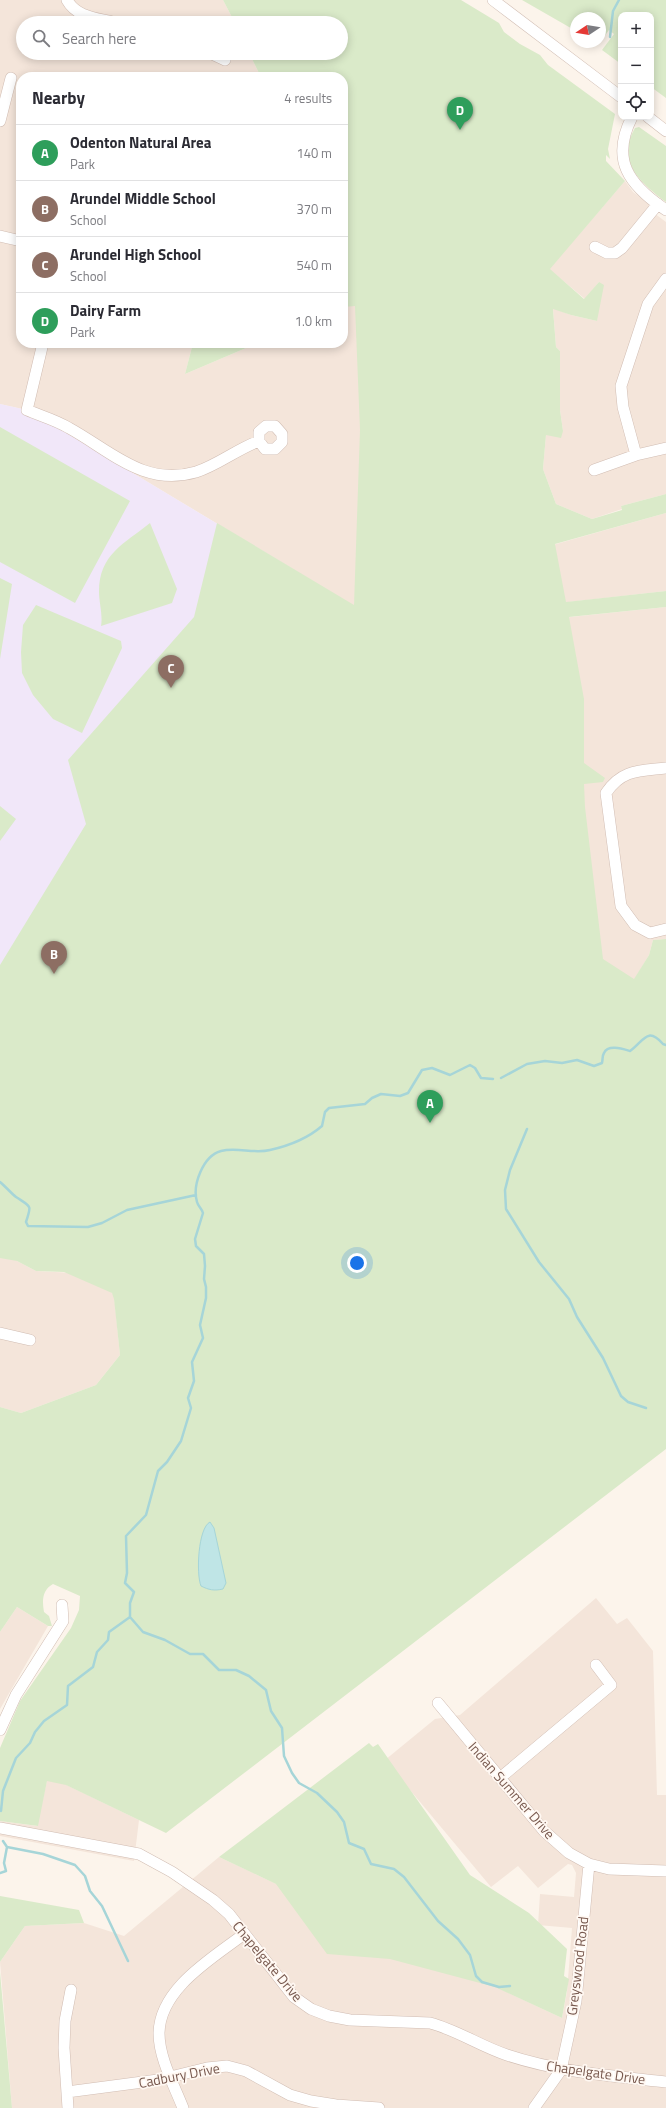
<!DOCTYPE html>
<meta charset="utf-8">
<style>
:root{--surface:#fff;--page:#f7f7f7;--text:#2b2b33;--muted:#7c7c81;--line:#e1e1e2;--accent:#0b8043}
body{margin:0;font-family:"Titillium Web",sans-serif;background:var(--page);color:var(--text)}
.controls{position:absolute;right:12px;top:12px;display:grid;overflow:hidden;border-radius:8px;box-shadow:0 2px 10px #0003}
.controls button{width:36px;height:36px;display:grid;place-items:center;padding:0;border:0;border-bottom:1px solid var(--line);background:var(--surface);color:var(--text);font:20px sans-serif}
.compass{position:absolute;left:570px;top:12px;width:36px;height:36px;border-radius:50%;background:var(--surface);box-shadow:0 2px 10px #0003;rotate:258deg}
.you{position:absolute;left:357px;top:1263px;width:14px;height:14px;margin:-10px;border:3px solid #fff;border-radius:50%;background:#1a73e8;box-shadow:0 0 0 6px #1a73e833}
.badge{display:grid;place-items:center;width:26px;height:26px;border-radius:50%;background:var(--accent);color:#fff;font-size:13px;font-weight:700}
.pin{position:absolute;translate:-50% -33px;filter:drop-shadow(0 1px 2px #0008)}
.pin::after{content:'';position:absolute;top:21px;width:14px;height:12px;background:inherit;clip-path:polygon(0 0,100% 0,50% 100%)}
.list{margin:0;padding:0;list-style:none}
h2{display:flex;justify-content:space-between;align-items:center;height:52px;margin:0;padding:0 16px;font-size:17px}
h2 small{font-size:13px;font-weight:400;color:var(--muted)}
.list li{display:grid;grid-template-columns:26px 1fr auto;gap:12px;align-items:center;box-sizing:border-box;height:56px;padding:0 16px;border-top:1px solid var(--line)}
.list b{display:block;font-size:15px;white-space:nowrap}
.list p{margin:0;font-size:13px;white-space:nowrap;color:var(--muted)}
.list em{font-size:13px;font-style:normal;color:var(--muted)}
.icon{flex:none;width:22px;height:22px;fill:none;stroke:currentColor;stroke-width:2;stroke-linecap:round;stroke-linejoin:round}
.map{position:relative;flex:none;width:666px;height:2108px;overflow:hidden}
.search{position:absolute;background:var(--surface);box-shadow:0 2px 10px #0003;left:16px;top:16px;width:332px;height:44px;display:flex;align-items:center;gap:10px;box-sizing:border-box;padding:0 14px;border-radius:22px;color:var(--muted);font-size:15px}
.panel{position:absolute;background:var(--surface);box-shadow:0 2px 10px #0003;left:16px;top:72px;width:332px;height:276px;border-radius:16px}
.map>svg:first-child{display:block}
.residential{fill:#f4e5da}
.education{fill:#f1e7f9}
.green{fill:#daeac9}
.water{fill:#bfe5e6;stroke:#a6d5d8}
.lines{fill:none;stroke-linecap:round;stroke-linejoin:round}
.stream{stroke:#a6d5d8;stroke-width:2.5}
.minor-casing{stroke:#d1bdb3;stroke-width:12}
.minor{stroke:#fff;stroke-width:11}
.labels{text-anchor:middle;dominant-baseline:central;stroke-width:3.5;stroke-linejoin:round;paint-order:stroke}
.street-label{font-size:14px;fill:#77584e;stroke:#fff8f2}
</style>
<div class="map">
<svg width="666" height="2108" viewBox="0 0 666 2108">
<rect width="100%" height="100%" fill="#fcf4eb"/>
<!-- residential -->
<path class="residential" d="M0,0H223L235,23H23V53H249L261,77H21V343H193L185,374L258,343H343V307L361,299L392,311L354,606L58,428L27,410L0,404Z
M625,181L633,192L656,209L654,213L666,222V494L621,506L622,509L592,519L556,504L543,469L546,435L563,431L560,410V351L556,347L553,308L571,315L597,321L599,282L585,299L549,269Z
M666,513V591L542,605L535,550Z
M666,607V939L653,940L649,955L634,980L587,950L559,765L542,620Z
M0,1252L36,1271L93,1274L114,1295L120,1355L96,1385L21,1413L0,1407Z
M596,1598L617,1624L627,1618L653,1651L657,1795H666V2108H12L0,1962L25,1926L84,1923L124,1936L219,1857L562,2018L567,1992L572,1928L538,1925L540,1894L574,1897L576,1873L572,1865L568,1864L538,1888L518,1866L491,1887L385,1760L435,1719L460,1715Z
M17,1607L48,1626L0,1709V1632Z
M48,1776L139,1820L134,1861L0,1836V1821L37,1826Z"/>
<!-- education -->
<path class="education" d="M0,404L27,410L58,428L354,606L0,1182Z"/>
<!-- green -->
<path class="green" d="M223,0H461L499,23L504,32L520,44L540,55L548,65L615,114L608,149L610,159L606,155V161L625,181L550,269L584,299L599,282L604,285L597,321L571,315L553,309L556,347L560,351V410L563,431L561,438L546,435L543,469L556,504L592,519L622,510L621,506L666,494V513L555,544L566,602L666,591V607L569,617L584,699V763L605,778L603,782L584,784L585,807L603,959L634,979L649,955L653,940L666,939V1449L166,1833L66,1785L47,1781L38,1826L0,1821V1748L20,1701L71,1628L79,1610L80,1596L53,1584C42,1590 42,1601 44,1612L49,1616L52,1626H48L17,1607L0,1632V1407L21,1413L96,1385L120,1355L114,1299L112,1293L64,1272L36,1271L17,1261L0,1258V965L86,824L68,760L194,617L217,523L354,605L360,430L355,306L343,307V77H261L249,53H341V23H235Z
M522,0H666V98L651,87V15H621V64L602,50L614,34L609,30L600,42V18H576V31Z
M639,127L666,146V202C641,183 615,162 635,128Z
M193,343H258L185,374Z
M0,427L130,501L75,603L0,562Z
M150,523L177,589L172,603L101,626C103,616 99,602 99,592C99,554 124,544 150,523Z
M0,578L12,584L0,659Z
M36,605L121,641L122,648L82,733L53,719L33,695L22,673L21,652L23,625Z
M0,806L16,819L0,841Z
M369,1743L373,1747L378,1744L470,1875L529,1913L567,1949L564,1976L569,1979L562,2018L495,1987L390,1959L327,1954L276,1884L219,1857Z
M0,1896L79,1910L84,1923L25,1926L0,1962Z
M0,1972L12,2108H0Z"/>
<!-- water -->
<path class="water" d="M210,1522L214,1528L226,1583L223,1589C214,1591 209,1590 201,1586C196,1574 198,1528 210,1522Z"/>
<g class="lines">
<!-- stream -->
<path class="stream" d="M610,37L613,11L619,0
M501,1078L527,1064L545,1061L562,1063L577,1060L594,1066L602,1063C603,1059 602,1056 604,1053C608,1044 623,1049 630,1051C644,1041 647,1026 663,1044L666,1045
M527,1129L510,1170L505,1190L506,1209L539,1262L569,1299L577,1317L603,1358L621,1396L628,1402L646,1408
M0,1182C5,1186 13,1195 16,1197C31,1207 32,1204 26,1222L28,1226L88,1227L102,1223L127,1210L196,1195
M130,1617L143,1632L165,1640L190,1654H203L219,1670H236L249,1676L266,1690L271,1711L282,1728L284,1756L292,1773L299,1783L317,1793L337,1812L344,1822L349,1843L364,1849L371,1864L394,1869L404,1877L438,1921L458,1939L470,1955L476,1976L482,1982L499,1987L510,1986
M1,1811L3,1791L16,1758L30,1743L35,1732L44,1721L67,1705L68,1686L93,1667L97,1652L108,1640L109,1632L130,1617V1603L134,1592L125,1583L127,1573L126,1536L146,1515L158,1471L167,1462L181,1441L191,1408L188,1398L194,1381L192,1362L203,1338L200,1325L206,1298V1287L204,1279L205,1266L204,1254L196,1246L195,1239L203,1213C202,1209 198,1206 197,1202C192,1185 203,1156 221,1151C237,1147 254,1154 270,1150C288,1146 308,1138 322,1126L325,1112L329,1108L365,1104L372,1098L381,1094L400,1096L408,1093L422,1070L432,1068L450,1075L470,1065L475,1068L481,1078L493,1079
M7,1847L43,1854L75,1865L85,1876L90,1891L102,1906L128,1961
M0,1873L6,1871L4,1863L7,1847L3,1841"/>
<!-- minor casing -->
<g class="minor-casing">
<path id="minor" d="M67,0C77,18 98,18 116,23
M493,0L621,97
M210,53L225,60
M632,117C610,160 629,185 666,210
M648,117L666,131
M0,121L11,78
M0,236L21,241
M595,247L607,253H615L622,248L658,204
M43,343L27,410C41,416 56,420 69,428C111,451 144,487 196,472C218,465 237,449 259,441L265,449H275L282,442V434L275,426H266L259,432V441
M636,455L623,407L621,386L648,304L666,279
M594,470L636,455L666,448
M666,768C640,771 622,769 606,793L621,906L635,925L650,933L666,929
M0,1333L30,1340
M438,1703L544,1831L569,1853L589,1864L609,1869L666,1871
M0,1730L16,1695L63,1621L62,1605
M500,1778L611,1685L596,1665
M0,1828L139,1854L172,1872L213,1900L229,1914L294,1997L311,2009L329,2016L350,2020L430,2023C457,2030 480,2046 507,2055C558,2072 612,2076 666,2082
M67,2092L158,2080L207,2068L227,2066L246,2071L290,2095L311,2101L336,2105L379,2108
M68,2108L64,2048L65,2021L71,1990
M183,2108C174,2085 159,2058 159,2033C160,1988 213,1958 244,1934
M534,2108L561,2070L576,2001L589,1864"/>
</g>
<!-- minor -->
<use href="#minor" class="minor"/>
</g>
<g class="labels">
<!-- street labels -->
<g class="street-label">
<text transform="translate(512 1790) rotate(49)">Indian Summer Drive</text>
<text transform="translate(268 1961) rotate(50)">Chapelgate Drive</text>
<text transform="translate(577 1966) rotate(-83)">Greyswood Road</text>
<text transform="translate(596 2072) rotate(8)">Chapelgate Drive</text>
<text transform="translate(179 2075) rotate(-11)">Cadbury Drive</text>
</g>
</g>
</svg>
<div class="controls">
<button>+</button>
<button>−</button>
<button><svg class="icon" aria-label="locate" viewBox="0 0 24 24"><circle cx="12" cy="12" r="6"/><path d="M12 2v4M12 18v4M2 12h4M18 12h4"/></svg></button>
</div>
<svg class="compass" viewBox="-18 -18 36 36"><path d="M0-13l5 13h-10z" fill="#e53935"/><path d="M0 13l5-13h-10z" fill="#7c7c81"/></svg>
<div class="you"></div>
<div class="pin badge" style="left:430px;top:1123px;background:#2e9e5b">A</div>
<div class="pin badge" style="left:54px;top:974px;background:#8d6e63">B</div>
<div class="pin badge" style="left:171px;top:688px;background:#8d6e63">C</div>
<div class="pin badge" style="left:460px;top:130px;background:#2e9e5b">D</div>
<div class="search"><svg class="icon" aria-label="search" viewBox="0 0 24 24"><circle cx="10" cy="10" r="6"/><path d="M15 15l6 6"/></svg>Search here</div>
<section class="panel">
<h2>Nearby<small>4 results</small></h2>
<ul class="list">
<li><span class="badge" style="background:#2e9e5b">A</span><div><b>Odenton Natural Area</b><p>Park</p></div><em>140 m</em></li>
<li><span class="badge" style="background:#8d6e63">B</span><div><b>Arundel Middle School</b><p>School</p></div><em>370 m</em></li>
<li><span class="badge" style="background:#8d6e63">C</span><div><b>Arundel High School</b><p>School</p></div><em>540 m</em></li>
<li><span class="badge" style="background:#2e9e5b">D</span><div><b>Dairy Farm</b><p>Park</p></div><em>1.0 km</em></li>
</ul>
</section>
</div>
